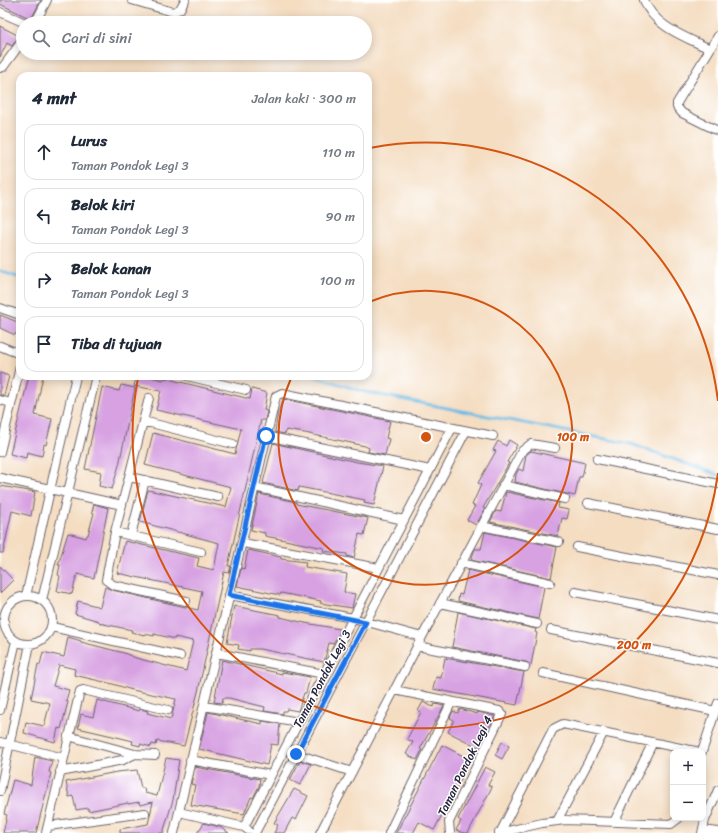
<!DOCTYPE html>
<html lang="id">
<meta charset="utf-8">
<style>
:root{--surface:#fff;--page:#f6f6f7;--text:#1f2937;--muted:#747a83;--line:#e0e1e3}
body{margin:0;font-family:Sriracha,sans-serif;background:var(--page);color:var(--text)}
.controls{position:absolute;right:12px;bottom:12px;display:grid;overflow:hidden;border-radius:8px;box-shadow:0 2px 10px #0003}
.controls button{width:36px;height:36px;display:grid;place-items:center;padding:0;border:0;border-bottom:1px solid var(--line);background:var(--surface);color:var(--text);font:20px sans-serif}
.stop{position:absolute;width:12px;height:12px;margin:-9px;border:3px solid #1a73e8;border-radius:50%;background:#fff}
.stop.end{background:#1a73e8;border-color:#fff;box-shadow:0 1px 4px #0008}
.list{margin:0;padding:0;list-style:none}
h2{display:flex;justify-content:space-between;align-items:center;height:52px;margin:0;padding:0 16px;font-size:17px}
h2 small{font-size:13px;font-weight:400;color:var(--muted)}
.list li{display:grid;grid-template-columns:26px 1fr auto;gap:12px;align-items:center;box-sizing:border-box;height:56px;margin:0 8px 8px;padding:0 8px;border:1px solid var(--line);border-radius:12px}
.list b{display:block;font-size:15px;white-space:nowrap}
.list p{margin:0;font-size:13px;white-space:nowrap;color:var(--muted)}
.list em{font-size:13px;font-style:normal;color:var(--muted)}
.icon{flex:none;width:22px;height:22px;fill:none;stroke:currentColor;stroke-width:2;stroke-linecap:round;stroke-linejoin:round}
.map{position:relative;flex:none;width:718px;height:833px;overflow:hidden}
.search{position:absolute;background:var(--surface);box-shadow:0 2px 10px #0003;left:16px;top:16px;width:356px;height:44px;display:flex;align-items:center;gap:10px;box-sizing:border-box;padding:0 14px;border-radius:22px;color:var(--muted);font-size:15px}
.panel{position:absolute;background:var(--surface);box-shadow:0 2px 10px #0003;left:16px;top:72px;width:356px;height:308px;border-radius:12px}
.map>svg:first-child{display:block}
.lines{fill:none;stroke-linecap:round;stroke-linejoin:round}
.stream{stroke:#69b9e4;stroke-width:3}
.building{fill:#d7a1e2}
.street-casing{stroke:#6c636a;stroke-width:10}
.street{stroke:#fff;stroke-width:8}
.route{stroke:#1a73e8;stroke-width:5}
.ring{fill:none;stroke:#d45411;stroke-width:2}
.labels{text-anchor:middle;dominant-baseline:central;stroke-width:3;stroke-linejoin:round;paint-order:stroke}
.street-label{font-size:12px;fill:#22223b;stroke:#fff}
.centre{fill:#d45411;stroke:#fff;stroke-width:2}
.ring-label{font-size:12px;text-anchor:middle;font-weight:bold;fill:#d45411;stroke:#fff;stroke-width:3;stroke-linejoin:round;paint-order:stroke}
</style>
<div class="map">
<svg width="718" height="833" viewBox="0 0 718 833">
<rect width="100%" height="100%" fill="#fff"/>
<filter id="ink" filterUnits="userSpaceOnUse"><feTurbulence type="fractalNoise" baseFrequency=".025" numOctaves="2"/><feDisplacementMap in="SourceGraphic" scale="8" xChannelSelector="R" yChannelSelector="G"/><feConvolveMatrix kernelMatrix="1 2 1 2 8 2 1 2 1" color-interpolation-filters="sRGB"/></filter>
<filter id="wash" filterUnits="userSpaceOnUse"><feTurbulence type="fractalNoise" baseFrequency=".012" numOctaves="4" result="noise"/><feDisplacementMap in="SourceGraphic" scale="16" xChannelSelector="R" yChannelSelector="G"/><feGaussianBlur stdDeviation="0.9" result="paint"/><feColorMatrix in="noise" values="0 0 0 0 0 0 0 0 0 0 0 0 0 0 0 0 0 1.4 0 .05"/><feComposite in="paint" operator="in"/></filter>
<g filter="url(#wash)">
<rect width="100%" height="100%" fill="#f4ddc1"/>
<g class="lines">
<!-- stream -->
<path class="stream" d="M0,271L20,278
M314,376L365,392L631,444L718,475"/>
</g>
<g id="blocks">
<!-- building -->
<path class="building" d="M0,0H41L31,19L0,4Z
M0,26L19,36L12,46L7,43L0,57Z
M0,315L20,323V334L16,333L15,335L0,328Z
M0,373L9,376L4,395H0Z
M29,376H43L35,415L52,419L46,445L44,444L42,456L27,452L26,458L10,454Z
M137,376H147L163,380L164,378L250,399L252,389L267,393L264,410L267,411L265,420H261L228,566H231L229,573L224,572L198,692L184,746L157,741L156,745L152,744L151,747L140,744V746L132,744L133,741L121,738L78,728L81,714L93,717L97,700L139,711L140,709L148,711L147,713L171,719L176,699L132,690L113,684L74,675L75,669L59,665L53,686L69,690L66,701L68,702L61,729L58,728L55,742L24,733L26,722L44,726L50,703L31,699L38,664L40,665L43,652L64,657L68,637L81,641V642L124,653L136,658L186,671L193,641L175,637V639L154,634V636L145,634V635L131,632L132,630L99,623V621L75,614L78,601L100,607L105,587L112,590L198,610L202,591L117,573L125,541L199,558L197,566L214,570L219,543L140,522L148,490L226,507L231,487L145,465L153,433L235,454L241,429L156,410L161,391L134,386Z
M121,385L135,388L119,465L112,489L99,486L101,472L85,469L102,387L119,391Z
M283,399L390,421L386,438L389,439L385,455L368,452L369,448L365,446L305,433L286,430L285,434L275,432L278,413Z
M509,440L517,445L507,462L509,463L483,508L485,509L476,525L467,520L475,506L472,505L481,485L478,483L496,451L493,450L498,441L506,446Z
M273,443L357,462L383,466L374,505L364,503L365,500L299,487L298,491L263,483Z
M531,451L585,463L582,477H579L575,496L515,482L516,474L519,469L523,471L526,455Z
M0,486L35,492L31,516L12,511L3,553H0Z
M506,492L559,503L558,508L569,510L567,519L562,518L558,536L490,522L496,511L501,512Z
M259,494L296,502V504L368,518L364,535L359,534L354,558L347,556V554L323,551L324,548L275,538L265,536V533L251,530Z
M94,504L108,508L94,578L77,574L72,594L57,591L60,576L58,575L60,565H58L68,533L86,538L87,535H88L94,513L92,512Z
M485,532L557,547L551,578L471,560L475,549H481Z
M248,550L281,557V559L306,562L305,567L347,574L344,592L355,594L352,608L320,603L321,601L281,593L280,595L237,586L241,568L244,569Z
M0,566L13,580L0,593Z
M468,570L544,587L538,619L458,601L459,594L462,595Z
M234,606L280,615V617L305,623L340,629L339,634L333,644L329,643L324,662L260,649H250V651L238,649L239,645L227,643Z
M458,612L536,629L535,632L537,633L531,665L526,662L452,647Z
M445,658L524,672L517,705L433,689L436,677L441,678Z
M222,660L282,674V672L310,677L306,693H304L298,711L287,709L286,711H283V714L264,711L265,707L229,698H223L222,703L214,702Z
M423,702L433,707L435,704L444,706L420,749L422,750L417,760L406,754L413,742L407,739L421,712L418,711Z
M460,709L477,714L478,712L495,716L478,747L448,732L454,720L450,718L453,711L458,713Z
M208,712L262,724V721L280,724L278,745L271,744L267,765L199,749Z
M502,742L509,746L502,759L495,755Z
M442,745L471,760L457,787L434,830L419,822L413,833H396Z
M35,757L52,761L49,772L51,773L36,833H3L7,815L4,814L13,780L31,785Z
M166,758L179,760L173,800L163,833H120V829L148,824L153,802L140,805L139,802L128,804V803L88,811V808L76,810L73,796L69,797L66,782L117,772L137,770L141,788H144L145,793L157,796Z
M300,761L311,764L300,785L290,780Z
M195,767L260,779L259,786L253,798L251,797L244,814L191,805L195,785L191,784Z
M485,767L495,772L488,785L492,787L468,833H463L456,830L461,821L458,819Z
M294,789L308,796L296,820L292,818L284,833H274L278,825L274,823Z
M204,823L220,827L229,833H197Z"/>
</g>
</g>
<g filter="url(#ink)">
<use href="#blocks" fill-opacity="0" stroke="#6c636a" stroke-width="1"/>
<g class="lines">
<!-- street casing -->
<g class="street-casing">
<path id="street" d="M132,0L173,12L180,9L185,0
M644,0C654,27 686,37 710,49
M0,12L25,23
M35,23L47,0
M718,36L677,103V107L682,113L718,131
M0,68L3,67L23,40
M0,308L20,315
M0,346L20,354
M187,376L246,390
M149,398L115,532L106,580L113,585L186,601
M0,400L11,403
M143,421L233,444
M266,436L430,470
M0,452L20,367
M597,459L718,484
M130,477L218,497
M0,478L122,505
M503,485L565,499
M254,487L404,520
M588,503L718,529
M481,526L559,542
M115,532L201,552
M131,535L145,480
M243,543L379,568
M577,547L718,575
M461,563L550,583
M575,592L718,620
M229,595L353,618L422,637
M4 620a24 24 0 1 1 48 0a24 24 0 1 1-48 0Z
M26,596L76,376
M42,600L96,376
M440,603L537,624
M52,627L180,656
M551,630L718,663
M417,646L525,667
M217,653L324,674
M543,673L715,711
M394,690L499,711L502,714L449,822L450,833
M204,706L299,722
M0,710L16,641
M68,736L135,754L155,755
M0,742L64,758
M702,752L718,703
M297,754L352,772
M190,760L271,775
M60,772L123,760L135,754
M0,791L30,644
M179,812L244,827L248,830
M557,821L604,732
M614,822L653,742
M48,826L145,813
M244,827L452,428
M703,830L718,832
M46,833L80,691L83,690L168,710
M174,833L276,396L282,393L493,436
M255,833L466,431
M320,833L422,637L522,451L531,444L555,448
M389,833L451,703
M499,833L542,823L565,820L671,824L679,818
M500,833L553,729L563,724L700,752
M702,833L705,820L718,790"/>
</g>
<!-- street -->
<use href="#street" class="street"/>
</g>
</g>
<g class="lines" filter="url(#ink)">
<!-- route -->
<path class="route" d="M266,436L229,595L366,622L296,754"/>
</g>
<!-- distance rings -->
<g class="ring">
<path d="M369 302A147 147 0 1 1 292 376"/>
<path d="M718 473A294 294 0 1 1 138 378M370 148A294 294 0 0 1 718 401"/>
</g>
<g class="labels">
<!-- street labels -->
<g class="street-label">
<text transform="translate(322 679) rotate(-62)">Taman Pondok Legi 3</text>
<text transform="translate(465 766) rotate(-64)">Taman Pondok Legi 4</text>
</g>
</g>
<circle cx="426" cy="437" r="6" class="centre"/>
<g class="ring-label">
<text x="573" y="441">100 m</text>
<text x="634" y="649">200 m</text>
</g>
</svg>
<div class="controls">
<button>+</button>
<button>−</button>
</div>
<div class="stop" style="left:266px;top:436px"></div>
<div class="stop end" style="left:296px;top:754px"></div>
<div class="search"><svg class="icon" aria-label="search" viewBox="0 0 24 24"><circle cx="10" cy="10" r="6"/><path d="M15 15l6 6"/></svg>Cari di sini</div>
<section class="panel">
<h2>4 mnt<small>Jalan kaki · 300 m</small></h2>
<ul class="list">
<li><svg class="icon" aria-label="ahead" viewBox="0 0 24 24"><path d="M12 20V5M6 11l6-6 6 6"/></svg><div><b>Lurus</b><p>Taman Pondok Legi 3</p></div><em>110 m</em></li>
<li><svg class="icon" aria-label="left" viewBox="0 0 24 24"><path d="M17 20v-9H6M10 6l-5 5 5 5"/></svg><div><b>Belok kiri</b><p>Taman Pondok Legi 3</p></div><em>90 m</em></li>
<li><svg class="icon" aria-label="right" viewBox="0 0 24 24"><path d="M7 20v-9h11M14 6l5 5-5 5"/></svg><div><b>Belok kanan</b><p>Taman Pondok Legi 3</p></div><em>100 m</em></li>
<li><svg class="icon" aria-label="arrive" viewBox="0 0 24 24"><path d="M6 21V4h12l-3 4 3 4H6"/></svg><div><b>Tiba di tujuan</b></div></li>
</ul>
</section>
</div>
